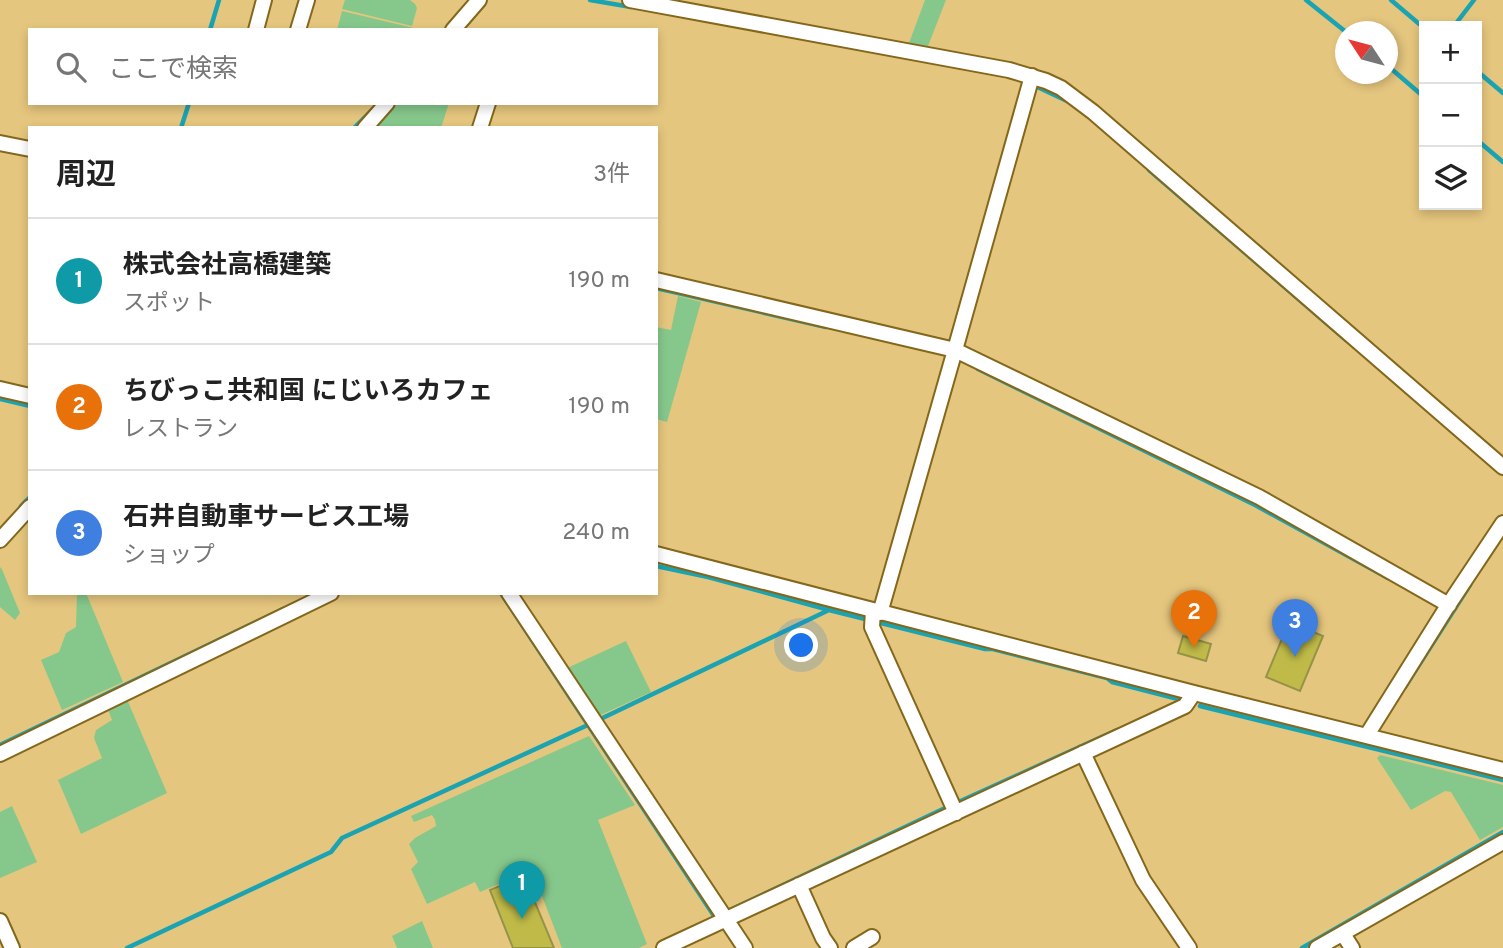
<!DOCTYPE html>
<html lang="ja">
<meta charset="utf-8">
<style>
:root{--surface:#fff;--page:#f2f2f2;--text:#222;--muted:#767676;--line:#e0e0e0;--accent:#d93025}
body{margin:0;font-family:Overpass,"Noto Sans JP",sans-serif;background:var(--page);color:var(--text)}
.controls{position:absolute;right:21px;top:21px;display:grid;overflow:hidden;border-radius:0px;box-shadow:0 4px 10px #0003}
.controls button{width:63px;height:63px;display:grid;place-items:center;padding:0;border:0;border-bottom:2px solid var(--line);background:var(--surface);color:var(--text);font:35px sans-serif}
.compass{position:absolute;left:1335px;top:21px;width:63px;height:63px;border-radius:50%;background:var(--surface);box-shadow:0 4px 10px #0003;rotate:306deg}
.you{position:absolute;left:802px;top:646px;width:24px;height:24px;margin:-18px;border:5px solid #fff;border-radius:50%;background:#1a73e8;box-shadow:0 0 0 10px #1a73e833}
.badge{display:grid;place-items:center;width:46px;height:46px;border-radius:50%;background:var(--accent);color:#fff;font-size:23px;font-weight:700}
.pin{position:absolute;translate:-50% -58px;filter:drop-shadow(0 2px 4px #0008)}
.pin::after{content:'';position:absolute;top:37px;width:24px;height:21px;background:inherit;clip-path:polygon(0 0,100% 0,50% 100%)}
.list{margin:0;padding:0;list-style:none}
h2{display:flex;justify-content:space-between;align-items:center;height:91px;margin:0;padding:0 28px;font-size:30px}
h2 small{font-size:23px;font-weight:400;color:var(--muted)}
.list li{display:grid;grid-template-columns:46px 1fr auto;gap:21px;align-items:center;box-sizing:border-box;height:126px;padding:0 28px;border-top:2px solid var(--line)}
.list b{display:block;font-size:26px;white-space:nowrap}
.list p{margin:0;font-size:23px;white-space:nowrap;color:var(--muted)}
.list em{font-size:23px;font-style:normal;color:var(--muted)}
.icon{flex:none;width:38px;height:38px;fill:none;stroke:currentColor;stroke-width:2;stroke-linecap:round;stroke-linejoin:round}
.map{position:relative;flex:none;width:1503px;height:948px;overflow:hidden}
.search{position:absolute;background:var(--surface);box-shadow:0 4px 10px #0003;left:28px;top:28px;width:630px;height:77px;display:flex;align-items:center;gap:18px;box-sizing:border-box;padding:0 24px;border-radius:0px;color:var(--muted);font-size:26px}
.panel{position:absolute;background:var(--surface);box-shadow:0 4px 10px #0003;left:28px;top:126px;width:630px;height:469px;border-radius:0px}
.map>svg:first-child{display:block}
.green{fill:#86c88c}
.lines{fill:none;stroke-linecap:round;stroke-linejoin:round}
.stream{stroke:#1ba3b2;stroke-width:4.5}
.building{fill:#c0bb49;stroke:#969349;stroke-width:2}
.minor-casing{stroke:#84671b;stroke-width:18}
.minor{stroke:#fff;stroke-width:14}
</style>
<div class="map">
<svg width="1503" height="948" viewBox="0 0 1503 948">
<rect width="100%" height="100%" fill="#e5c67e"/>
<!-- green -->
<path class="green" d="M345,0H410L415,4L417,8L412,26L342,9Z
M925,0H946L928,46L909,43Z
M342,11L422,30H386L378,28L377,30H337Z
M394,103H449L441,128H375L373,126Z
M678,296L701,302L667,422L656,419V327L671,330Z
M1,567L20,613L15,620L0,607V569Z
M77,593H86L123,682L62,710L41,660L59,652L66,633L76,627Z
M626,641L651,692L596,717L565,669Z
M126,697L167,793L81,834L58,780L102,758L94,738L96,730L112,720L107,707Z
M589,736L635,805L598,820L647,944L639,948H562L532,870L480,892L475,882L427,904L411,869L418,862L409,844L415,838L436,826L435,820L432,815L414,822L411,816Z
M1380,755L1503,785V827L1480,840L1451,792L1445,791L1411,810L1377,758Z
M12,806L37,862L0,878V812Z
M422,921L433,948H397L392,936Z"/>
<g class="lines">
<!-- stream -->
<path class="stream" d="M590,0L631,7
M1306,0L1346,32
M1391,0L1424,28
M1454,26L1474,0
M210,30L219,0
M1388,66L1424,97
M1477,71L1503,93
M1031,84L1067,101
M181,128L189,103
M354,128L373,109
M1477,140L1503,162
M1149,170L1346,340
M656,288L826,327
M978,369L1255,505L1388,578
M0,399L30,406
M21,506L30,497
M656,566L708,577L829,610L985,649H993L1107,678L1112,682L1178,699
M501,593L716,919
M1405,687L1470,585
M1200,706L1503,780
M0,745L283,609
M728,911L943,809L1117,730
M127,948L331,852L342,838L590,724L829,610
M1302,948L1503,832"/>
</g>
<!-- building -->
<path class="building" d="M1289,622L1323,636L1300,691L1266,677Z
M1183,636L1211,644L1206,661L1178,653Z
M524,876L554,948H513L490,890Z"/>
<g class="lines">
<!-- minor casing -->
<g class="minor-casing">
<path id="minor" d="M630,0L1009,70L1046,81L1061,88L1093,112L1503,467
M256,30L264,0
M298,30L307,0
M453,30L479,0
M365,128L387,103
M480,128L488,103
M0,143L30,149
M656,280L955,350L1032,76
M0,389L30,396
M0,540L30,507
M656,554L1194,693L1503,770
M509,593L745,948
M873,611L872,627L956,813
M880,613L955,350L1259,497L1449,605
M1367,735L1447,607L1503,523
M1083,753L1143,880L1189,948
M0,754L331,593
M799,885L823,938L830,948
M0,921L12,948
M1343,934L1352,948
M664,948L1185,706L1194,693
M854,948L872,937
M1317,948L1503,842"/>
</g>
<!-- minor -->
<use href="#minor" class="minor"/>
</g>
</svg>
<div class="controls">
<button>+</button>
<button>−</button>
<button><svg class="icon" aria-label="layers" viewBox="0 0 24 24"><path d="M12 4l9 5-9 5-9-5zM3 14l9 5 9-5"/></svg></button>
</div>
<svg class="compass" viewBox="-18 -18 36 36"><path d="M0-13l5 13h-10z" fill="#e53935"/><path d="M0 13l5-13h-10z" fill="#767676"/></svg>
<div class="you"></div>
<div class="pin badge" style="left:522px;top:919px;background:#0f9aa8">1</div>
<div class="pin badge" style="left:1194px;top:648px;background:#e8710a">2</div>
<div class="pin badge" style="left:1295px;top:657px;background:#3f7fe0">3</div>
<div class="search"><svg class="icon" aria-label="search" viewBox="0 0 24 24"><circle cx="10" cy="10" r="6"/><path d="M15 15l6 6"/></svg>ここで検索</div>
<section class="panel">
<h2>周辺<small>3件</small></h2>
<ul class="list">
<li><span class="badge" style="background:#0f9aa8">1</span><div><b>株式会社高橋建築</b><p>スポット</p></div><em>190 m</em></li>
<li><span class="badge" style="background:#e8710a">2</span><div><b>ちびっこ共和国 にじいろカフェ</b><p>レストラン</p></div><em>190 m</em></li>
<li><span class="badge" style="background:#3f7fe0">3</span><div><b>石井自動車サービス工場</b><p>ショップ</p></div><em>240 m</em></li>
</ul>
</section>
</div>
